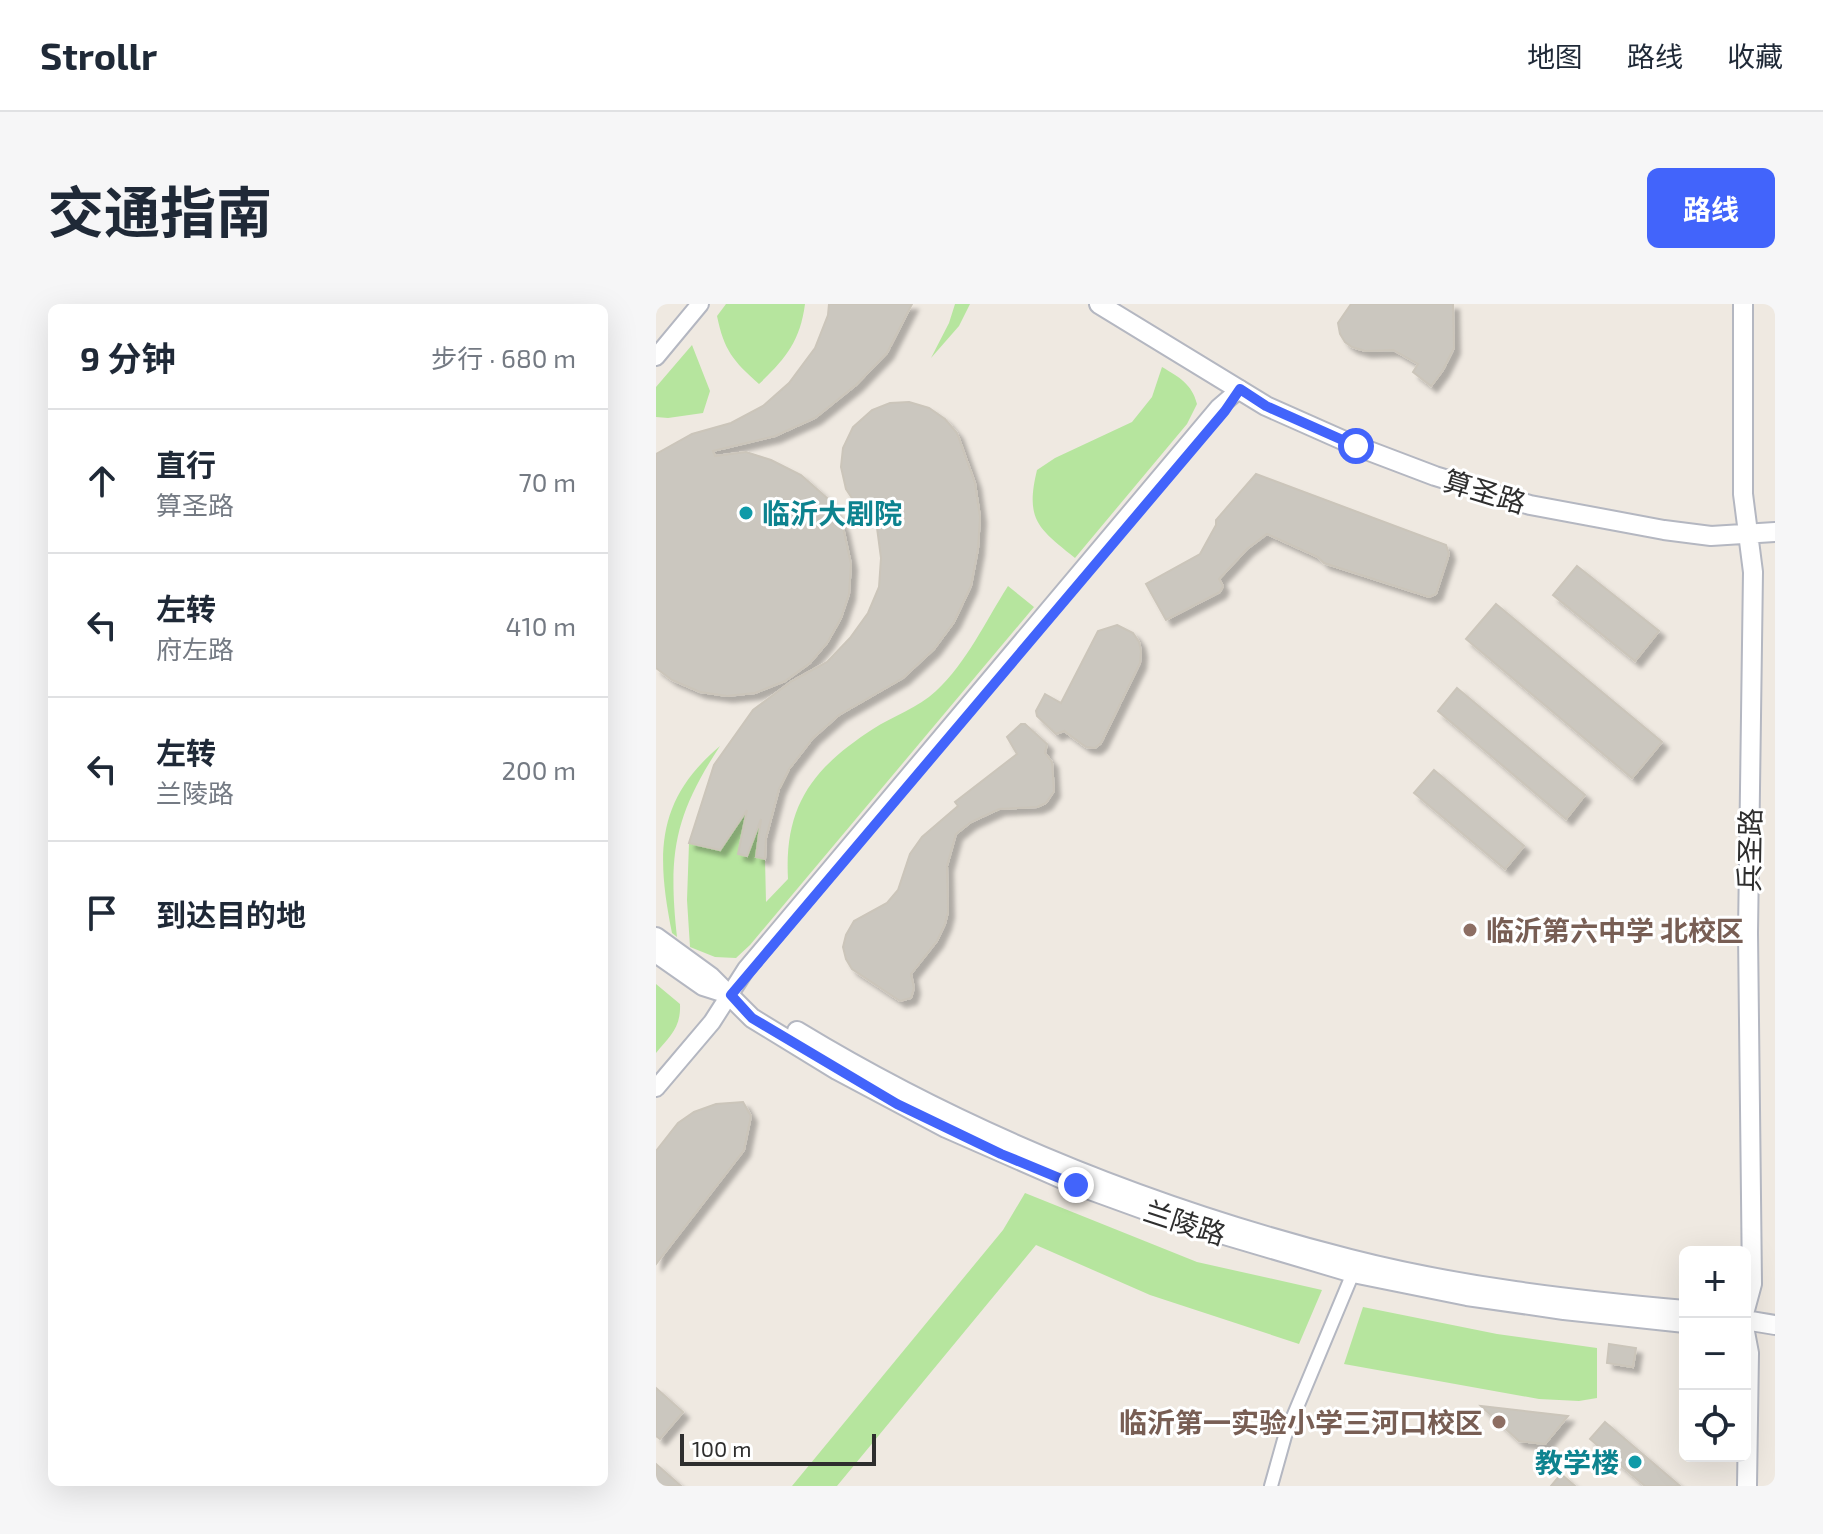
<!DOCTYPE html>
<html lang="zh">
<meta charset="utf-8">
<style>
:root{--surface:#fff;--page:#f6f6f7;--text:#1f2937;--muted:#747a83;--line:#e0e1e3;--accent:#4264fb}
body{margin:0;font-family:"Exo 2","Noto Sans SC",sans-serif;background:var(--page);color:var(--text)}
.controls{position:absolute;right:24px;bottom:24px;display:grid;overflow:hidden;border-radius:12px;box-shadow:0 8px 32px #0002}
.controls button{width:72px;height:72px;display:grid;place-items:center;padding:0;border:0;border-bottom:2px solid var(--line);background:var(--surface);color:var(--text);font:40px sans-serif}
.scale{position:absolute;left:24px;bottom:20px;width:196px;box-sizing:border-box;padding-left:8px;border:4px solid #2e2e2e;border-top:0;font-size:22px;line-height:28px;white-space:nowrap;color:#2e2e2e;-webkit-text-stroke:6px #fff;paint-order:stroke}
.stop{position:absolute;width:24px;height:24px;margin:-18px;border:6px solid #4264fb;border-radius:50%;background:#fff}
.stop.end{background:#4264fb;border-color:#fff;box-shadow:0 2px 8px #0008}
.list{margin:0;padding:0;list-style:none}
h2{display:flex;justify-content:space-between;align-items:center;height:104px;margin:0;padding:0 32px;font-size:34px}
h2 small{font-size:26px;font-weight:400;color:var(--muted)}
.list li{display:grid;grid-template-columns:52px 1fr auto;gap:24px;align-items:center;box-sizing:border-box;height:144px;padding:0 32px;border-top:2px solid var(--line)}
.list b{display:block;font-size:30px;white-space:nowrap}
.list p{margin:0;font-size:26px;white-space:nowrap;color:var(--muted)}
.list em{font-size:26px;font-style:normal;color:var(--muted)}
.icon{flex:none;width:44px;height:44px;fill:none;stroke:currentColor;stroke-width:2;stroke-linecap:round;stroke-linejoin:round}
.map{position:relative;flex:none;width:1119px;height:1182px;overflow:hidden;border-radius:12px}
header{display:flex;align-items:center;gap:48px;box-sizing:border-box;height:112px;padding:0 40px;background:var(--surface);border-bottom:2px solid var(--line)}
header strong{font-size:38px}
nav{display:flex;gap:44px;margin-inline-start:auto;font-size:28px}
.intro{display:flex;align-items:center;justify-content:space-between;box-sizing:border-box;height:192px;padding:0 48px}
h1{margin:0;font-size:56px}
.button{padding:20px 36px;border-radius:12px;background:var(--accent);color:#fff;font-size:28px;font-weight:700}
main{display:flex;gap:48px;padding:0 48px}
aside{flex:1;background:var(--surface);border-radius:12px;box-shadow:0 8px 32px #0002}
.map>svg:first-child{display:block}
.green{fill:#b6e59e}
.building{fill:#cbc7bf;stroke:#cbc5ba;stroke-width:2;filter:url(#shadow)}
.lines{fill:none;stroke-linecap:round;stroke-linejoin:round}
.minor-casing{stroke:#b4b7c1;stroke-width:16}
.tertiary-casing{stroke:#b4b7c1;stroke-width:20}
.secondary-casing{stroke:#b4b7c1;stroke-width:22}
.minor{stroke:#fff;stroke-width:12}
.tertiary{stroke:#fff;stroke-width:16}
.secondary{stroke:#fff;stroke-width:18}
.route{stroke:#4264fb;stroke-width:10}
.culture-dot{fill:#0f9aa8;stroke:#fff;stroke-width:3}
.education-dot{fill:#8d6e63;stroke:#fff;stroke-width:3}
.labels{text-anchor:middle;dominant-baseline:central;stroke-width:6;stroke-linejoin:round;paint-order:stroke}
.street-label{font-size:28px;fill:#2e2e2e;stroke:#fff}
.culture-label{font-size:28px;font-weight:bold;fill:#0d838f;stroke:#fff;text-anchor:start}
.education-label{font-size:28px;font-weight:bold;fill:#785e54;stroke:#fff;text-anchor:start}
</style>
<header>
<strong>Strollr</strong>
<nav><a>地图</a><a>路线</a><a>收藏</a></nav>
</header>
<div class="intro"><h1>交通指南</h1><a class="button">路线</a></div>
<main>
<aside>
<h2>9 分钟<small>步行 · 680 m</small></h2>
<ul class="list">
<li><svg class="icon" aria-label="ahead" viewBox="0 0 24 24"><path d="M12 20V5M6 11l6-6 6 6"/></svg><div><b>直行</b><p>算圣路</p></div><em>70 m</em></li>
<li><svg class="icon" aria-label="left" viewBox="0 0 24 24"><path d="M17 20v-9H6M10 6l-5 5 5 5"/></svg><div><b>左转</b><p>府左路</p></div><em>410 m</em></li>
<li><svg class="icon" aria-label="left" viewBox="0 0 24 24"><path d="M17 20v-9H6M10 6l-5 5 5 5"/></svg><div><b>左转</b><p>兰陵路</p></div><em>200 m</em></li>
<li><svg class="icon" aria-label="arrive" viewBox="0 0 24 24"><path d="M6 21V4h12l-3 4 3 4H6"/></svg><div><b>到达目的地</b></div></li>
</ul>
</aside>
<div class="map">
<svg width="1119" height="1182" viewBox="0 0 1119 1182">
<defs>
<filter id="shadow"><feDropShadow dx="6" dy="6" stdDeviation="2" flood-color="#0004"/></filter>
</defs>
<rect width="100%" height="100%" fill="#efe9e1"/>
<!-- green -->
<path class="green" d="M70,0H149C144,38 129,55 103,80C77,57 68,46 61,12Z
M299,0H314L303,22L275,54L293,19Z
M36,41L54,87L47,109L12,114L0,113V83Z
M506,63C523,73 536,80 541,100L531,120L419,254C382,224 369,216 381,166L399,154L476,118L496,93Z
M352,282L378,303L94,641L80,654L59,653L34,643L31,596L33,539L64,546L91,506L90,551L105,515L100,553L109,555L110,598L132,575C128,501 157,464 217,425C237,412 262,404 280,387C311,358 329,318 352,282Z
M64,442C18,512 12,550 21,633L16,629C0,549 0,496 64,442Z
M0,680L24,700C25,724 14,732 0,749Z
M369,889L541,958L666,986L643,1040L494,991L380,941L181,1182H136L347,926Z
M707,1003L841,1030L941,1044V1094L923,1097L883,1095L688,1060Z"/>
<!-- building -->
<path class="building" d="M173,0H256L231,49L200,81L159,114L119,132L57,147L59,152L90,148L115,156L145,171L172,195L187,223L195,260L193,290L185,314L171,339L154,359L129,377L99,389L71,392L44,388L16,376L0,364V150L36,130L75,119L107,102L133,79L159,44L172,11Z
M695,0H797L798,44L787,66L775,82L757,68L762,60L737,46L709,47L696,43L689,38L684,30L682,19Z
M253,98L273,104L289,115L301,129L319,179L324,213L322,245L315,282L298,318L278,345L247,374L183,411L157,434L133,465L123,485L110,534L109,555L100,553L105,515L91,552L82,550L91,506L64,546L33,539L58,461L97,406L136,377L171,358L194,334L212,309L223,283L225,254L220,216L202,203L190,185L185,163L187,144L197,123L216,106L234,99Z
M600,170L790,241L793,250L780,290L773,293L668,259L662,253L611,230L591,245L563,275L567,282L564,288L510,316L490,280L544,250L560,221V216Z
M921,262L1003,327L979,357L897,291Z
M840,300L1006,438L976,474L810,335Z
M461,321L477,329L483,338L485,347L484,359L445,439L439,444L430,443L408,427L400,430L381,412L380,407L389,390L405,399L442,327Z
M801,384L929,491L910,515L782,407Z
M365,420H369L391,440L389,449L396,458L398,487L390,499L381,503L343,505L315,518L300,530L291,562L292,608L289,620L281,637L255,670L258,684L255,694L244,697L196,665L190,655L187,643L190,631L198,617L231,599L242,586L254,550L266,533L302,502L299,498L361,450L351,433Z
M778,466L868,542L849,565L758,489Z
M87,798L95,812L88,846L0,960V847L22,819L38,808L60,800Z
M953,1040L980,1044L977,1063L951,1059Z
M0,1084L27,1108L4,1135L0,1132Z
M825,1102L912,1112L889,1140L863,1137Z
M949,1118L1024,1182H989L934,1135Z
M0,1160L25,1182H0Z
M905,1170L919,1182H895Z"/>
<g class="lines">
<!-- minor casing -->
<g class="minor-casing">
<path id="minor" d="M615,1182L629,1132L697,969"/>
</g>
<!-- tertiary casing -->
<g class="tertiary-casing">
<path id="tertiary" d="M0,53L44,0
M0,784L56,718L90,665L563,103L584,85"/>
</g>
<!-- secondary casing -->
<g class="secondary-casing">
<path id="secondary" d="M443,0L610,102L700,142L779,172L874,201L1008,226L1055,232L1119,228
M1087,0V190L1097,268L1092,629L1096,980L1089,1006
M0,633L55,673L96,714L181,766L290,824L420,881L511,914L697,969L811,992L908,1006L1029,1019
M0,649L47,682L69,689
M141,727C314,832 498,905 694,955C803,983 917,996 1029,1006
M1089,1016L1119,1021
M1089,1028L1093,1049L1091,1182"/>
</g>
<!-- minor -->
<use href="#minor" class="minor"/>
<!-- tertiary -->
<use href="#tertiary" class="tertiary"/>
<!-- secondary -->
<use href="#secondary" class="secondary"/>
</g>
<g class="lines">
<!-- route -->
<path class="route" d="M420,881L345,850L241,800L96,714L75,691L569,107L584,85L610,102L700,142"/>
</g>
<!-- markers -->
<g class="culture-dot">
<circle cx="90" cy="209" r="8"/>
<circle cx="979" cy="1158" r="8"/>
</g>
<g class="education-dot">
<circle cx="814" cy="626" r="8"/>
<circle cx="843" cy="1118" r="8"/>
</g>
<g class="labels">
<!-- street labels -->
<g class="street-label">
<text transform="translate(829 187) rotate(17)">算圣路</text>
<text transform="translate(1093 546) rotate(-89)">兵圣路</text>
<text transform="translate(529 918) rotate(18)">兰陵路</text>
</g>
<!-- culture labels -->
<g class="culture-label">
<text x="106" y="209">临沂大剧院</text>
<text x="963" y="1158" text-anchor="end">教学楼</text>
</g>
<!-- education labels -->
<g class="education-label">
<text x="830" y="626">临沂第六中学 北校区</text>
<text x="827" y="1118" text-anchor="end">临沂第一实验小学三河口校区</text>
</g>
</g>
</svg>
<div class="controls">
<button>+</button>
<button>−</button>
<button><svg class="icon" aria-label="locate" viewBox="0 0 24 24"><circle cx="12" cy="12" r="6"/><path d="M12 2v4M12 18v4M2 12h4M18 12h4"/></svg></button>
</div>
<div class="scale">100 m</div>
<div class="stop" style="left:700px;top:142px"></div>
<div class="stop end" style="left:420px;top:881px"></div>
</div>
</main>
